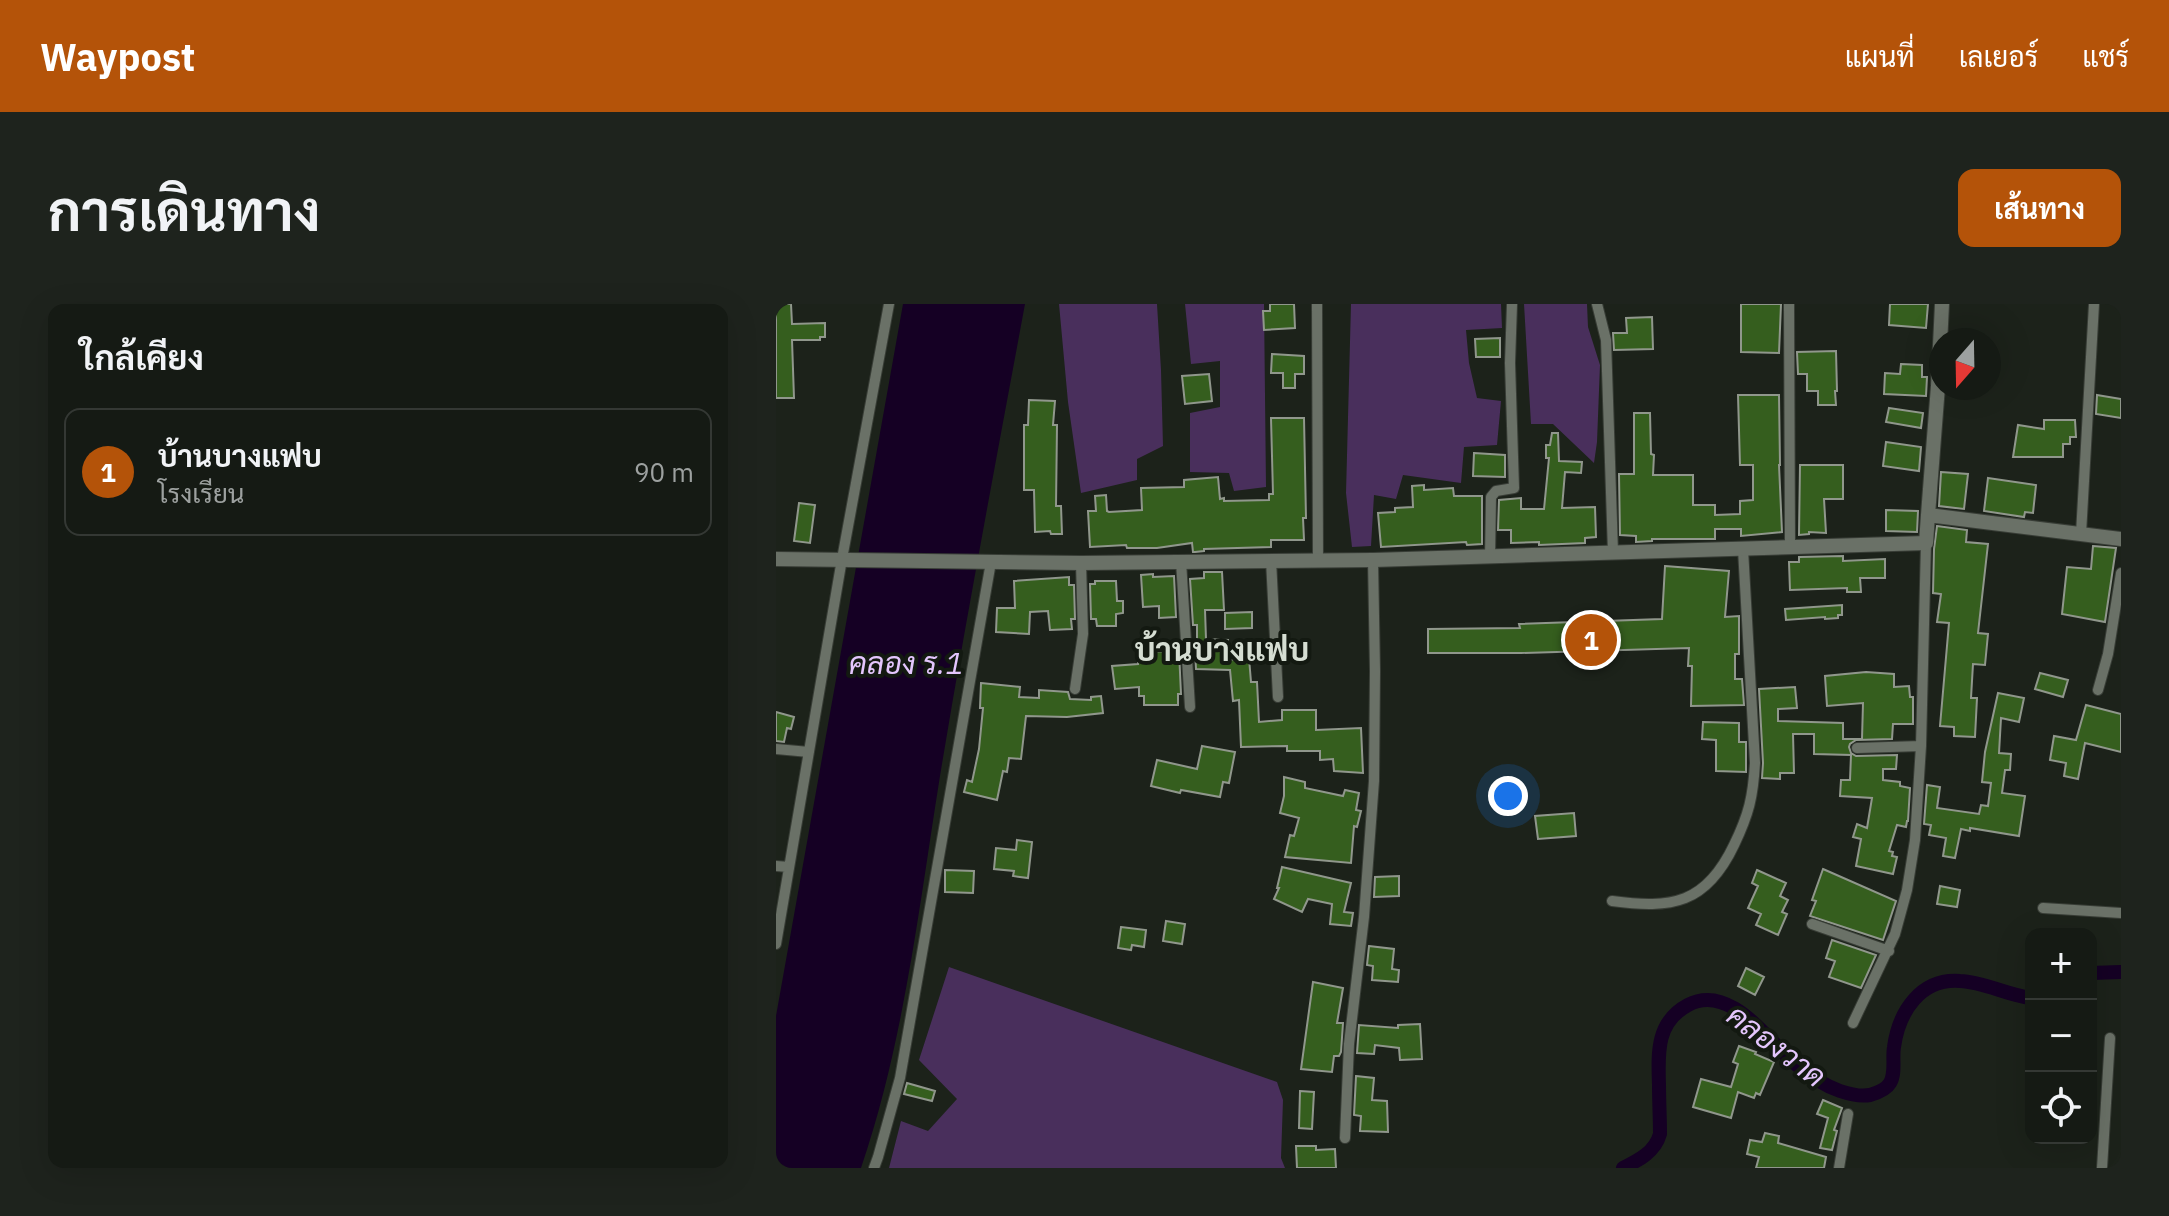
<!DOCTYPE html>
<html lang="th">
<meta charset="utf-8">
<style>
:root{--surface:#151a14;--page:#1e231d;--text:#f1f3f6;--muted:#9da1a0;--line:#343834;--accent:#b45309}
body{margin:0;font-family:"IBM Plex Sans",Sarabun,sans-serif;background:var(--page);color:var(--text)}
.controls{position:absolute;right:24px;bottom:24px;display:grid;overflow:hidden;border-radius:16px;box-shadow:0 8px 32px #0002}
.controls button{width:72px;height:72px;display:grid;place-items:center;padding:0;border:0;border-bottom:2px solid var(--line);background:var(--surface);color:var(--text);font:40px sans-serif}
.compass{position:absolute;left:1153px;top:24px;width:72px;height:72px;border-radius:50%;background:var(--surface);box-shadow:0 8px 32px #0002;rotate:200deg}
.you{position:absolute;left:732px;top:492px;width:28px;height:28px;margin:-20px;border:6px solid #fff;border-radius:50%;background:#1a73e8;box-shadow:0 0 0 12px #1a73e833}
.badge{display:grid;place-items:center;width:52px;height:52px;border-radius:50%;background:var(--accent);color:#fff;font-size:26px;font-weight:700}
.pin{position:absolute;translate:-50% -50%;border:4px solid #fff;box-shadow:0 2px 8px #0006}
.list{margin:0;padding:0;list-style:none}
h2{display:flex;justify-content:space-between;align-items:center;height:104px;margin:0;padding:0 32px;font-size:34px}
h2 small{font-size:26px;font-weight:400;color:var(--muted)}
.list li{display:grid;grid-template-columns:52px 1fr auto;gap:24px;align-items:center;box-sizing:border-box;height:128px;margin:0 16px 16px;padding:0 16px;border:2px solid var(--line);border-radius:16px}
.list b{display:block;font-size:30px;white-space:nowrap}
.list p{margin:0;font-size:26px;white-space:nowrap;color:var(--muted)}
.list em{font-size:26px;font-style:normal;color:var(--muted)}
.icon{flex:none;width:44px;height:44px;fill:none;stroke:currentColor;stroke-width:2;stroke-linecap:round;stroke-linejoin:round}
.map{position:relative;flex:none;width:1345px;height:864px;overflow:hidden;border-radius:16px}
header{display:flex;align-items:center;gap:48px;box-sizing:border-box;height:112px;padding:0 40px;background:var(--accent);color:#fff}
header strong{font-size:38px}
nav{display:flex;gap:44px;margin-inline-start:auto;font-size:28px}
.intro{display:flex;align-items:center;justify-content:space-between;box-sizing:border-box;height:192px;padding:0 48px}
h1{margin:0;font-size:56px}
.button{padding:20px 36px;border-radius:16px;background:var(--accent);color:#fff;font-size:28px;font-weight:700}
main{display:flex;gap:48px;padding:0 48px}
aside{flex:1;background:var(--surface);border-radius:16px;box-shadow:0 8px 32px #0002}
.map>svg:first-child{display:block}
.green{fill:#492f5c}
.water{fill:#150024}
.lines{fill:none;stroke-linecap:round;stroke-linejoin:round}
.canal{stroke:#150024;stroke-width:14}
.building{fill:#355e1e;stroke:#90978c;stroke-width:2}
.street-casing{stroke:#383d36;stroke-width:12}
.secondary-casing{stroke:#383d36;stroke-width:16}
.street{stroke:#6a7167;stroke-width:10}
.secondary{stroke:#6a7167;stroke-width:14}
.labels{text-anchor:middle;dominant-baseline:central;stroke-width:8;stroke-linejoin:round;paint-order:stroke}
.water-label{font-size:30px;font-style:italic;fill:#e4c6fd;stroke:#131911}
.quarter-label{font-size:32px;font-weight:bold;fill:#d5ddd2;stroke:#131911}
</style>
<header>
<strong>Waypost</strong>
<nav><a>แผนที่</a><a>เลเยอร์</a><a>แชร์</a></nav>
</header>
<div class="intro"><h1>การเดินทาง</h1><a class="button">เส้นทาง</a></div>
<main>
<aside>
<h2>ใกล้เคียง<small></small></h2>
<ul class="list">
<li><span class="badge">1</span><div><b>บ้านบางแฟบ</b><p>โรงเรียน</p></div><em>90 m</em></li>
</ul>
</aside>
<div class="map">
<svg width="1345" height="864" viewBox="0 0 1345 864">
<rect width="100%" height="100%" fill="#1c221a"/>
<!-- green -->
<path class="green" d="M283,0H381L385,66L387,142L361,155V176L305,189L292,98Z
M409,0H488L490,183L458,187L453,169L414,168V109L444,103V57L415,60Z
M575,0H725L726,24L690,26L693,59L701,94L725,97L721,141L688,143L685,179L627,171L620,195L598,191L595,242L576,243L570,189Z
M748,0H811L812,23L824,61L821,138L818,159L777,120H755Z
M173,663L501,778L507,796L505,854L509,864H113L125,817L152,827L181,795L143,756Z"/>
<!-- water -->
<path class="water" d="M127,0H249C220,157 190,314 164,472C143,603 128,738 85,864H0V712Z"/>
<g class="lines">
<!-- canal -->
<path class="canal" d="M1315,669L1345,668
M847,864C863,856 879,848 884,830C884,814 883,797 883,781C882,749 880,718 912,701C953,679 990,734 1017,758C1031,770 1047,781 1064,787C1073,790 1083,793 1094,791C1101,789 1110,786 1114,779C1120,769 1116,754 1118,743C1123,707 1145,674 1184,677C1208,678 1231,691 1255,694"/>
</g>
<!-- building -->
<path class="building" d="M0,0H15L16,20L49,19V33H44V36H16L18,94H0Z
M494,0H518L519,24L488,26L487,7H494Z
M965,0H1005L1003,49L965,48Z
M1114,0H1152L1150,24L1113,21Z
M876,13L877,45L838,46L837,29H851L850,14Z
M724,34V53H700L699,35Z
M1060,47L1061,87H1059L1060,101H1042V87H1031V70H1022L1021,48Z
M496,50L528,52V70H519V84H507V69H495Z
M1125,60L1146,61V73H1151L1150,92L1108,90L1109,69L1124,70Z
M433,70L436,97L409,100L406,72Z
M962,91H1003L1004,161H1003L1006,228L965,232V225H939V235H876V237L860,238V232L844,231L843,170H858V109H874L875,150L878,151L877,171H917V201H939V211L964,210V197L977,196V161H964Z
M1321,91L1345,95V114L1320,110Z
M253,96L279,97L277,121H281L280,202H285L286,230H275L274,227L259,228L258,186H248V121H252Z
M1113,104L1147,109L1145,124L1110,118Z
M495,114H528L530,214H527L528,236H495V243L428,245V247L419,248H417L416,239L381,244H351L350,241L314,243L312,207H320L319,192L330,191L331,207L333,208L366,206L365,184L408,183V176L442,173L444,195L448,194V197L493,196V190H497Z
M1268,116H1299L1300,133H1294V140H1287V153H1237L1242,121L1268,125Z
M776,129H782L783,157L806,158L805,169L789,168L786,204L819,203L820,233L809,234V239L763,241V238L735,239V226H722L723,196L745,194V205H768L773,154H770V141H774Z
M1110,138L1145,143L1143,167L1107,162Z
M698,149L729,151V173L697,172Z
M1024,161H1067V195H1048L1050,229L1033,228V230L1023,231Z
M1165,168L1192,170L1188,205L1163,202Z
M1212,174L1260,181L1257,209L1249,208L1248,213L1208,207Z
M648,181V186L677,184L678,192H706V240L691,241L690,238L605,243L602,209L619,208V204L637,203L636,182Z
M23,199L39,201L34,239L18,237Z
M1110,206L1142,207L1141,228L1110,227Z
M1161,222L1191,226L1190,238L1212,240L1202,329L1212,330L1209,361L1197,360L1195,394H1201L1199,433L1178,432V423L1164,422L1173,319L1161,318L1165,290L1157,289L1158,245Z
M1317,242L1340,244L1329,318L1286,310L1291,263L1315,265Z
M1067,252V257L1109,255V274H1084L1085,288H1071V284L1014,286L1013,258H1023V253Z
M889,262L953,267L949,313L963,312V350H959V375H966L968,401L915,402L916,362H912L913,344L745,349H652V325L744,324L743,320L886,315Z
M428,268H446L448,306H429L430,335L452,336V356L473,354L475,378H481L483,418L506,416V406H540V426L585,424L587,469L558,467L557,455L544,456V447H511V442L465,443L463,396L457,397L454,366L420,365L419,346H421V321H417L414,275L428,274Z
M377,270V273L398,272L400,313L383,314V302L367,303L365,271Z
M293,273V281H298L299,315H295L296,325L274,326L272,307L254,308L253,330L220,328L221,304H239L238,277Z
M319,277H340L341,297H347V309L340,310V322H321L320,315H315L314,280H319Z
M1066,301V311H1062V314L1049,315V313L1010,316L1009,305Z
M476,308V324L449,325V309Z
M403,347L405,390H402V401H368V392H363V383L339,385L336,362L362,360V348Z
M1090,368L1118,370V383L1133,382L1134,393H1137V420H1117L1116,435L1080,436L1074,440L1073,443L1075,449L1080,452L1121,451L1120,465H1107V476L1124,478V482L1134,484L1132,517H1131L1130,523L1121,521L1113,547L1117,548L1116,552L1121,553L1117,570L1080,562L1085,535L1077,533L1081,520L1091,524L1096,494L1064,492L1065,476H1074L1075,451L1038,450V430H1017L1018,469H1004V475L986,474L987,459L983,385L1019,383L1021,404L1002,405V417L1067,419V435H1086L1087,399L1051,402L1049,372Z
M1264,369L1292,376L1287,393L1259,385Z
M205,379L244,383L243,393L263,394V386L292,388L294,395L315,396V393L325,392L327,409L291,413L250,412L245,455L233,454L231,468L227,467L221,496L188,488L191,476L196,478L203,445L207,404H204Z
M1222,389L1248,394L1243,418L1225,414L1223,449L1235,450L1234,466H1229L1226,489L1249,492L1243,532L1194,524V527L1185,525L1179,554L1167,552L1170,534L1153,531L1155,521L1148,520L1151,481L1164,483L1161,504L1203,510L1205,501L1212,502L1215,479L1206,478L1209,448Z
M1310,401L1345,410V448L1309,439L1302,475L1288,472L1290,459L1274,456L1278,432L1300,436Z
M0,408L18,413L15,425L11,424L8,438L0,437Z
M927,418L963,419V438H970V468L940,467V436L926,435Z
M426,442L459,448L453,479L447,478L444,493L405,486L404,489L375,482L381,456L421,465Z
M508,473L529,478V484L567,492L569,486L583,489L580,506L585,507L581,523L578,522L575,559L509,553L514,531L518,532L523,514L504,509L508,492Z
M798,509L800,532L762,535L759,512Z
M241,536L256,538L252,574L237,572L238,567L218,565L220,544L240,546Z
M506,563L575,579L568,608L577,609L575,622L554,620L556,600L532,595L526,608L498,595L503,584H501Z
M1047,565L1120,597L1107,636L1034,612L1040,597L1036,596Z
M169,566L198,567L197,589L169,588Z
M981,566L1010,579L1004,592L1012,596L1006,608L1011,610L1002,631L980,621L985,610L972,604L982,582L976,579Z
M623,572V592L598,593L599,573Z
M1164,582L1184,586L1181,603L1161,600Z
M390,617L409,620L406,640L387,637Z
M345,623L370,626L368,643L356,641L355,646L342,644Z
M1056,636L1100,651L1085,684L1053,673L1059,657L1050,654Z
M593,642L618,645L616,665L623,666L622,678L596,676L597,662L591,661Z
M970,664L988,673L979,691L962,682Z
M537,678L567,684L561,719H567L565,748L563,752H558L556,768L525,765Z
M644,720L646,755L624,756L623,744L599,741L598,750L581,749L583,721L622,724V721Z
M963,742L980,748L979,750L998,758L984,791L980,789L978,794L962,788L955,814L917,803L925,775L955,783L962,760L957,758Z
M580,772L598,774L596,796L611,797L612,828L584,827L585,812L578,811Z
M131,779L159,787L156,797L128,790Z
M524,787L538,788L536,825L523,824Z
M1047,796L1066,804L1058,826L1061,827L1056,846L1044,844L1052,814L1041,810Z
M989,829L1003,832L1002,839L1050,853L1048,864H980L983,853L971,850L974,836L986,838Z
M520,842H540V846L559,845L560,864H521Z"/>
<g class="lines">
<!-- street casing -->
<g class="street-casing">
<path id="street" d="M541,0L542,256
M821,0L830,36L837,249
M1013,0L1014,242
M1305,230L1318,0
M714,254L715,193L720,187L738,184L734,59L736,0
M495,256L502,393
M405,257L414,403
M299,385L307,330L305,259
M1322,386L1332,350L1345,269
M1081,444L1145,442
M0,445L33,448
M0,562L13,563
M836,597C896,605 930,600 958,541C973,510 977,493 979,459L967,245
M1267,604L1345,609
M1036,620L1113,647
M0,640L66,255L113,0
M1077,719L1119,630L1131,586L1139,536L1145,442L1150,239
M569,834L573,740L588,613L598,477L599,367L597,256
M98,864L102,853L124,774L215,258
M1063,864L1072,810
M1326,864L1334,734"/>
</g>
<!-- secondary casing -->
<g class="secondary-casing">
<path id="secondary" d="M1152,211L1162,82L1166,0
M0,255L305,259L597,256L1150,239L1152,211L1345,235"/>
</g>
<!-- street -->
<use href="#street" class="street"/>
<!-- secondary -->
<use href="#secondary" class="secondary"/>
</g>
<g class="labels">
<!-- water labels -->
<g class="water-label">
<text x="130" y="358">คลอง ร.1</text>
<text transform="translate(1001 741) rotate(37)">คลองวาด</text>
</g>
<!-- quarter labels -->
<g class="quarter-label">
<text x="446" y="345">บ้านบางแฟบ</text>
</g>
</g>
</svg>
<div class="controls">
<button>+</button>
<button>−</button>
<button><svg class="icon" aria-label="locate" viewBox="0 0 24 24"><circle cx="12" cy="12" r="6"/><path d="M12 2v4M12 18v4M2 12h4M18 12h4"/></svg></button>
</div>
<svg class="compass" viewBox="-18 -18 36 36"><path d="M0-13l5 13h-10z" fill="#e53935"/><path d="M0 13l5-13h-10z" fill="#9da1a0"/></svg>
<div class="you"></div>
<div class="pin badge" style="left:815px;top:336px">1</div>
</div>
</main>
